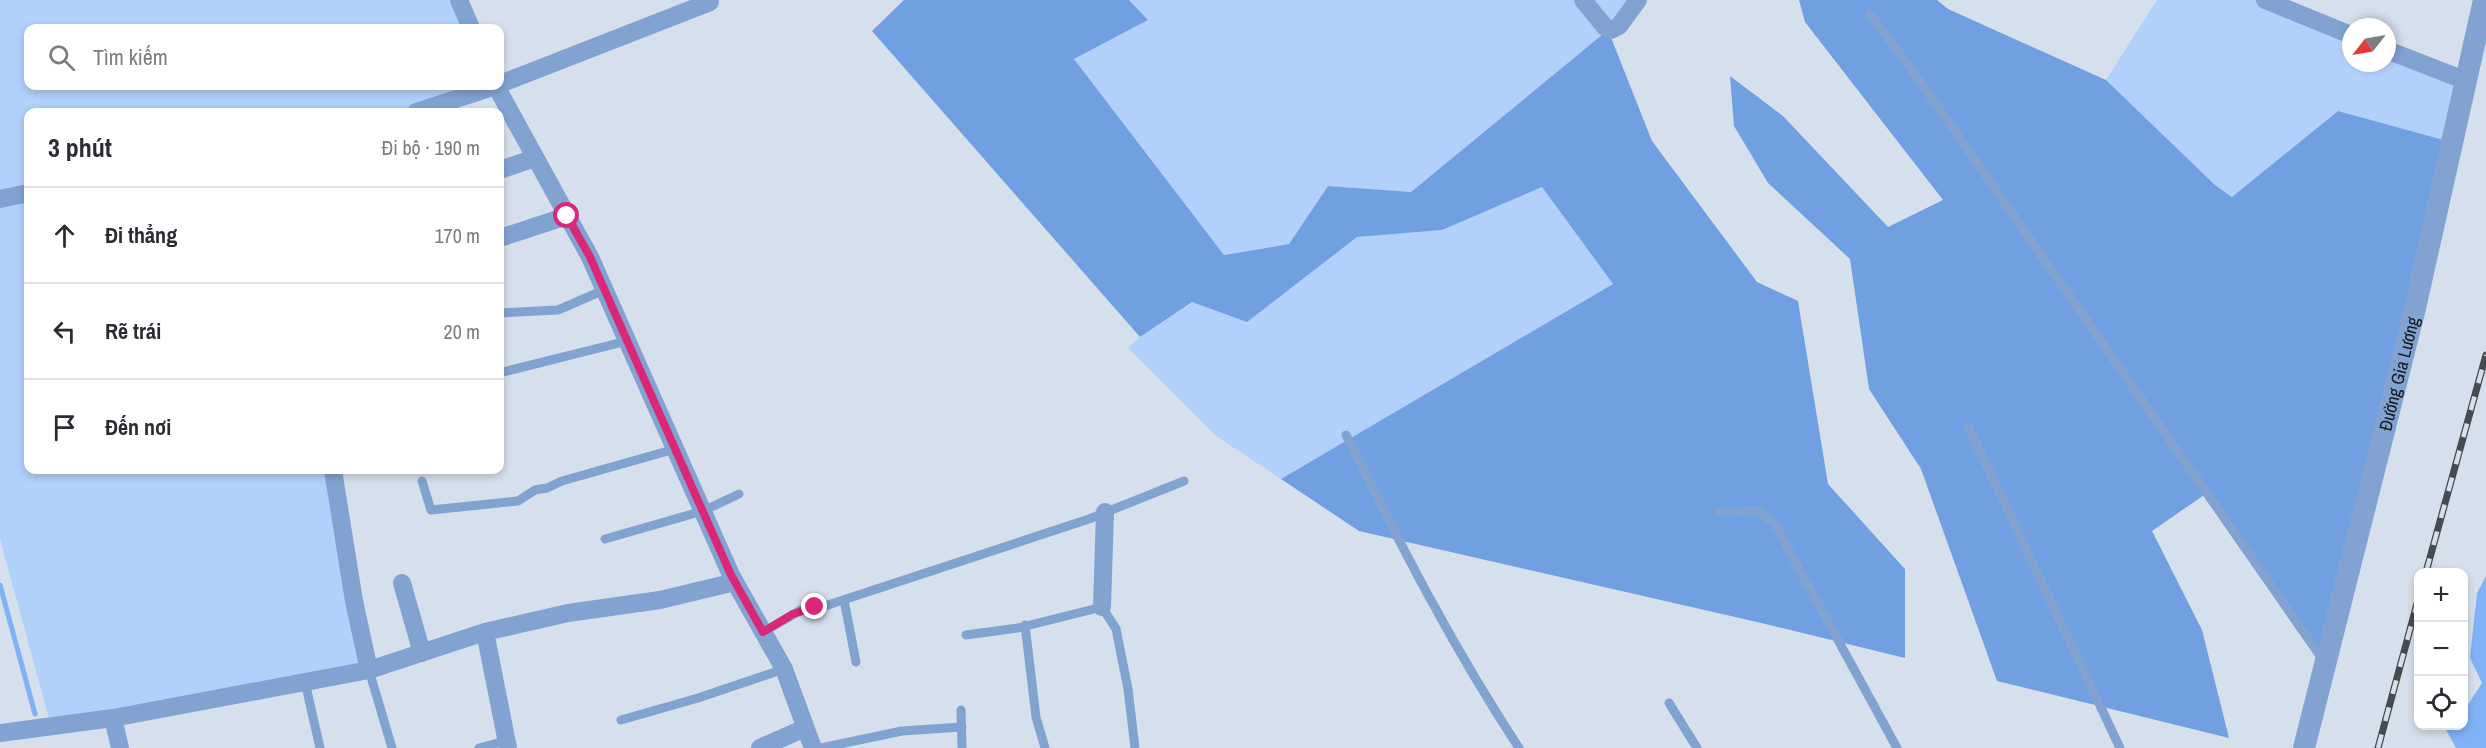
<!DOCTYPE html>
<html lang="vi">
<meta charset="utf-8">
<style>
:root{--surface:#fff;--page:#f2f2f3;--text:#2b2b33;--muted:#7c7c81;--line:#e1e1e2}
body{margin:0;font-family:"Archivo Narrow",sans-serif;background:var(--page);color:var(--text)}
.controls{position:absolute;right:18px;bottom:18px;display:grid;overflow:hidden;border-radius:12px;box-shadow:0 3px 9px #0003}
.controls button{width:54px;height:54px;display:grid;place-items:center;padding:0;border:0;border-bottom:2px solid var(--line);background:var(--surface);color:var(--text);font:30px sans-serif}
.compass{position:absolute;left:2342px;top:18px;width:54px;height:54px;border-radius:50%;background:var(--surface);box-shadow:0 3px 9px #0003;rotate:239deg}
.stop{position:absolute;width:18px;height:18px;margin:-14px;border:4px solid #db2777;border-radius:50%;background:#fff}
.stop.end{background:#db2777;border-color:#fff;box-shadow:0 2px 6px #0008}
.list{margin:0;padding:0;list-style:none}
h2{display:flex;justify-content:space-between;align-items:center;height:78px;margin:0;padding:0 24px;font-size:26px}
h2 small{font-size:20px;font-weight:400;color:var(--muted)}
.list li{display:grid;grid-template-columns:39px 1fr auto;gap:18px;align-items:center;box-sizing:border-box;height:96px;padding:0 24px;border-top:2px solid var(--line)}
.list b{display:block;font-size:22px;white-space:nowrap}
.list em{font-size:20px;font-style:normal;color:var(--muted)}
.icon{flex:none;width:33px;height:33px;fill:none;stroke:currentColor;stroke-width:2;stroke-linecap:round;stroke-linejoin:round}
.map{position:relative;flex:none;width:2486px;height:748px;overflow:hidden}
.search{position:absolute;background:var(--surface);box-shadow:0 3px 9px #0003;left:24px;top:24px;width:480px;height:66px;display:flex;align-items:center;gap:15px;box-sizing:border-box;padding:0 21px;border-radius:12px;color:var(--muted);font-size:22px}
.panel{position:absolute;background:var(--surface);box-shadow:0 3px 9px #0003;left:24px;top:108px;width:480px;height:366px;border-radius:12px}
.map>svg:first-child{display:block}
.green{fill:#b1d0fa}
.forest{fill:#71a0e2}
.water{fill:#81b2f5}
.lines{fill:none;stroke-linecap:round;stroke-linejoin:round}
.stream{stroke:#81b2f5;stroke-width:5}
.service{stroke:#82a3d1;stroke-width:9}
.minor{stroke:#82a3d1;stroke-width:18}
.tertiary{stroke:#82a3d1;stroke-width:22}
.rail-casing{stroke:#464b51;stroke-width:7}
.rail{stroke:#d6dfec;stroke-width:4.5;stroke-dasharray:14;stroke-linecap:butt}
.route{stroke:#db2777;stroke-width:8}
.labels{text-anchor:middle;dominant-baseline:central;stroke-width:5;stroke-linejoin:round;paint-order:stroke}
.street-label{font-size:18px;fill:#15181c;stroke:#d6dfec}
</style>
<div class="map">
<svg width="2486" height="748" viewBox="0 0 2486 748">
<rect width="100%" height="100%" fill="#d6dfec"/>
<!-- green -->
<path class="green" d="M0,0H459L471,28H28V86H496L405,112H28V470H332L369,670L51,726L0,539Z
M1129,0H1632L1608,30L1411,192L1328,186L1289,244L1224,255L1074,59L1148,20Z
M2157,0H2272L2351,33V63H2387V48L2464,80L2451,142L2338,111L2233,197L2215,185L2106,80Z
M1542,187L1613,284L1281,479L1216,436L1128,348L1140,337L1192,302L1322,263L1357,237L1442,230Z"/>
<!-- forest -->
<path class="forest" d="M904,0H1129L1148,20L1074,59L1224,255L1289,244L1328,186L1411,192L1608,30L1652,141L1757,282L1798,301L1828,484L1905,569V658L1757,622L1359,531L1281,479L1613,284L1542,187L1442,230L1357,237L1247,322L1192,302L1140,337L872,31Z
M1799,0H1937L1948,9L2106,80L2215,185L2232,197L2338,111L2451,142L2327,664L2207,493L2152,531L2202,630L2229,738L1997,681L1921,469L1869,389L1850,259L1768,183L1734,126L1730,76L1783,116L1888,227L1943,200L1805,22Z"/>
<!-- water -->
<path class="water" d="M2486,576V748H2456L2444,726H2464V711L2482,683L2470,658L2477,593Z"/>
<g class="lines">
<!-- stream -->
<path class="stream" d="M0,585L35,714"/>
<!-- service -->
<path class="service" d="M1870,14L1915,74L2323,660
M500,313L558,310L604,290
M503,372L627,341
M1968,426L2120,748
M1346,435C1400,544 1452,646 1519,748
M422,481L431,510L518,501L535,490L547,488L562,481L675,449
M1719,512L1759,511L1774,523L1897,748
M605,539L703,511L739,494
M844,600L856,662
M1025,625L1036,717L1045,748
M763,632L801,610L828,605L1089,519L1184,481
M966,635L1018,628L1102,607L1116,629L1128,689L1135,748
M369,670L392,748
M305,682L320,748
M1669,703L1697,748
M961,710L962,748
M621,720L698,698L784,669
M479,748L505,741
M821,748L902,731L962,727"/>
<!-- minor -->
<path class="minor" d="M459,0L471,28
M1583,0L1605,27L1611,30L1619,26L1638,0
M2265,0L2351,35
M2387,50L2464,80
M500,84L710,2
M496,86L590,257L731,575L784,669L813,748
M416,112L496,86
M500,170L535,158
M0,199L28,193
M500,238L567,216
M333,470L354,601L369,670
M402,583L422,653
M1102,607L1105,512
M485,632L508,748
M113,718L120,748
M0,733L113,718L369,670L485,632L568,613L660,600L735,582
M760,748L805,728"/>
<!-- tertiary -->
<path class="tertiary" id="s1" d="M2304,748L2415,308L2484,0"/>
<!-- rail casing -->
<g class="rail-casing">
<path id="rail" d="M2426,572L2486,355
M2378,748L2418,600"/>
</g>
<!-- rail -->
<use href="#rail" class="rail"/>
</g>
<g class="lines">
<!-- route -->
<path class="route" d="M567,216L590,257L731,575L763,632L793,614L815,607"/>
</g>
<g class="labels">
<!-- street labels -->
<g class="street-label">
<text stroke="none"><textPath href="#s1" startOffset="386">Đường Gia Lương</textPath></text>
</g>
</g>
</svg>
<div class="controls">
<button>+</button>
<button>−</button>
<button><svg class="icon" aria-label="locate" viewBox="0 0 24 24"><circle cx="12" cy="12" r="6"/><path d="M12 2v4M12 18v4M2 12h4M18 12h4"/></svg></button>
</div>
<svg class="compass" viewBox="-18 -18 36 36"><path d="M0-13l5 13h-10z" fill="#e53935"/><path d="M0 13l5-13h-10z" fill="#7c7c81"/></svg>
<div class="stop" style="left:567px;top:216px"></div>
<div class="stop end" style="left:815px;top:607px"></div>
<div class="search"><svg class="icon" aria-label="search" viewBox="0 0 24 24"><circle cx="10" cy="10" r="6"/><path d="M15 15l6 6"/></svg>Tìm kiếm</div>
<section class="panel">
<h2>3 phút<small>Đi bộ · 190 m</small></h2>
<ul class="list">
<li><svg class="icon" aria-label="ahead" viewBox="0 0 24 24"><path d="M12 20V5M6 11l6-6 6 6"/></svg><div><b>Đi thẳng</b></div><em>170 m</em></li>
<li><svg class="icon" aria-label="left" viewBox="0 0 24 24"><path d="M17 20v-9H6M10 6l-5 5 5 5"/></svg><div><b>Rẽ trái</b></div><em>20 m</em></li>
<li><svg class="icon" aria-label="arrive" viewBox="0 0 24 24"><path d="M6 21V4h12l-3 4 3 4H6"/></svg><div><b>Đến nơi</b></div></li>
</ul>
</section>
</div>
